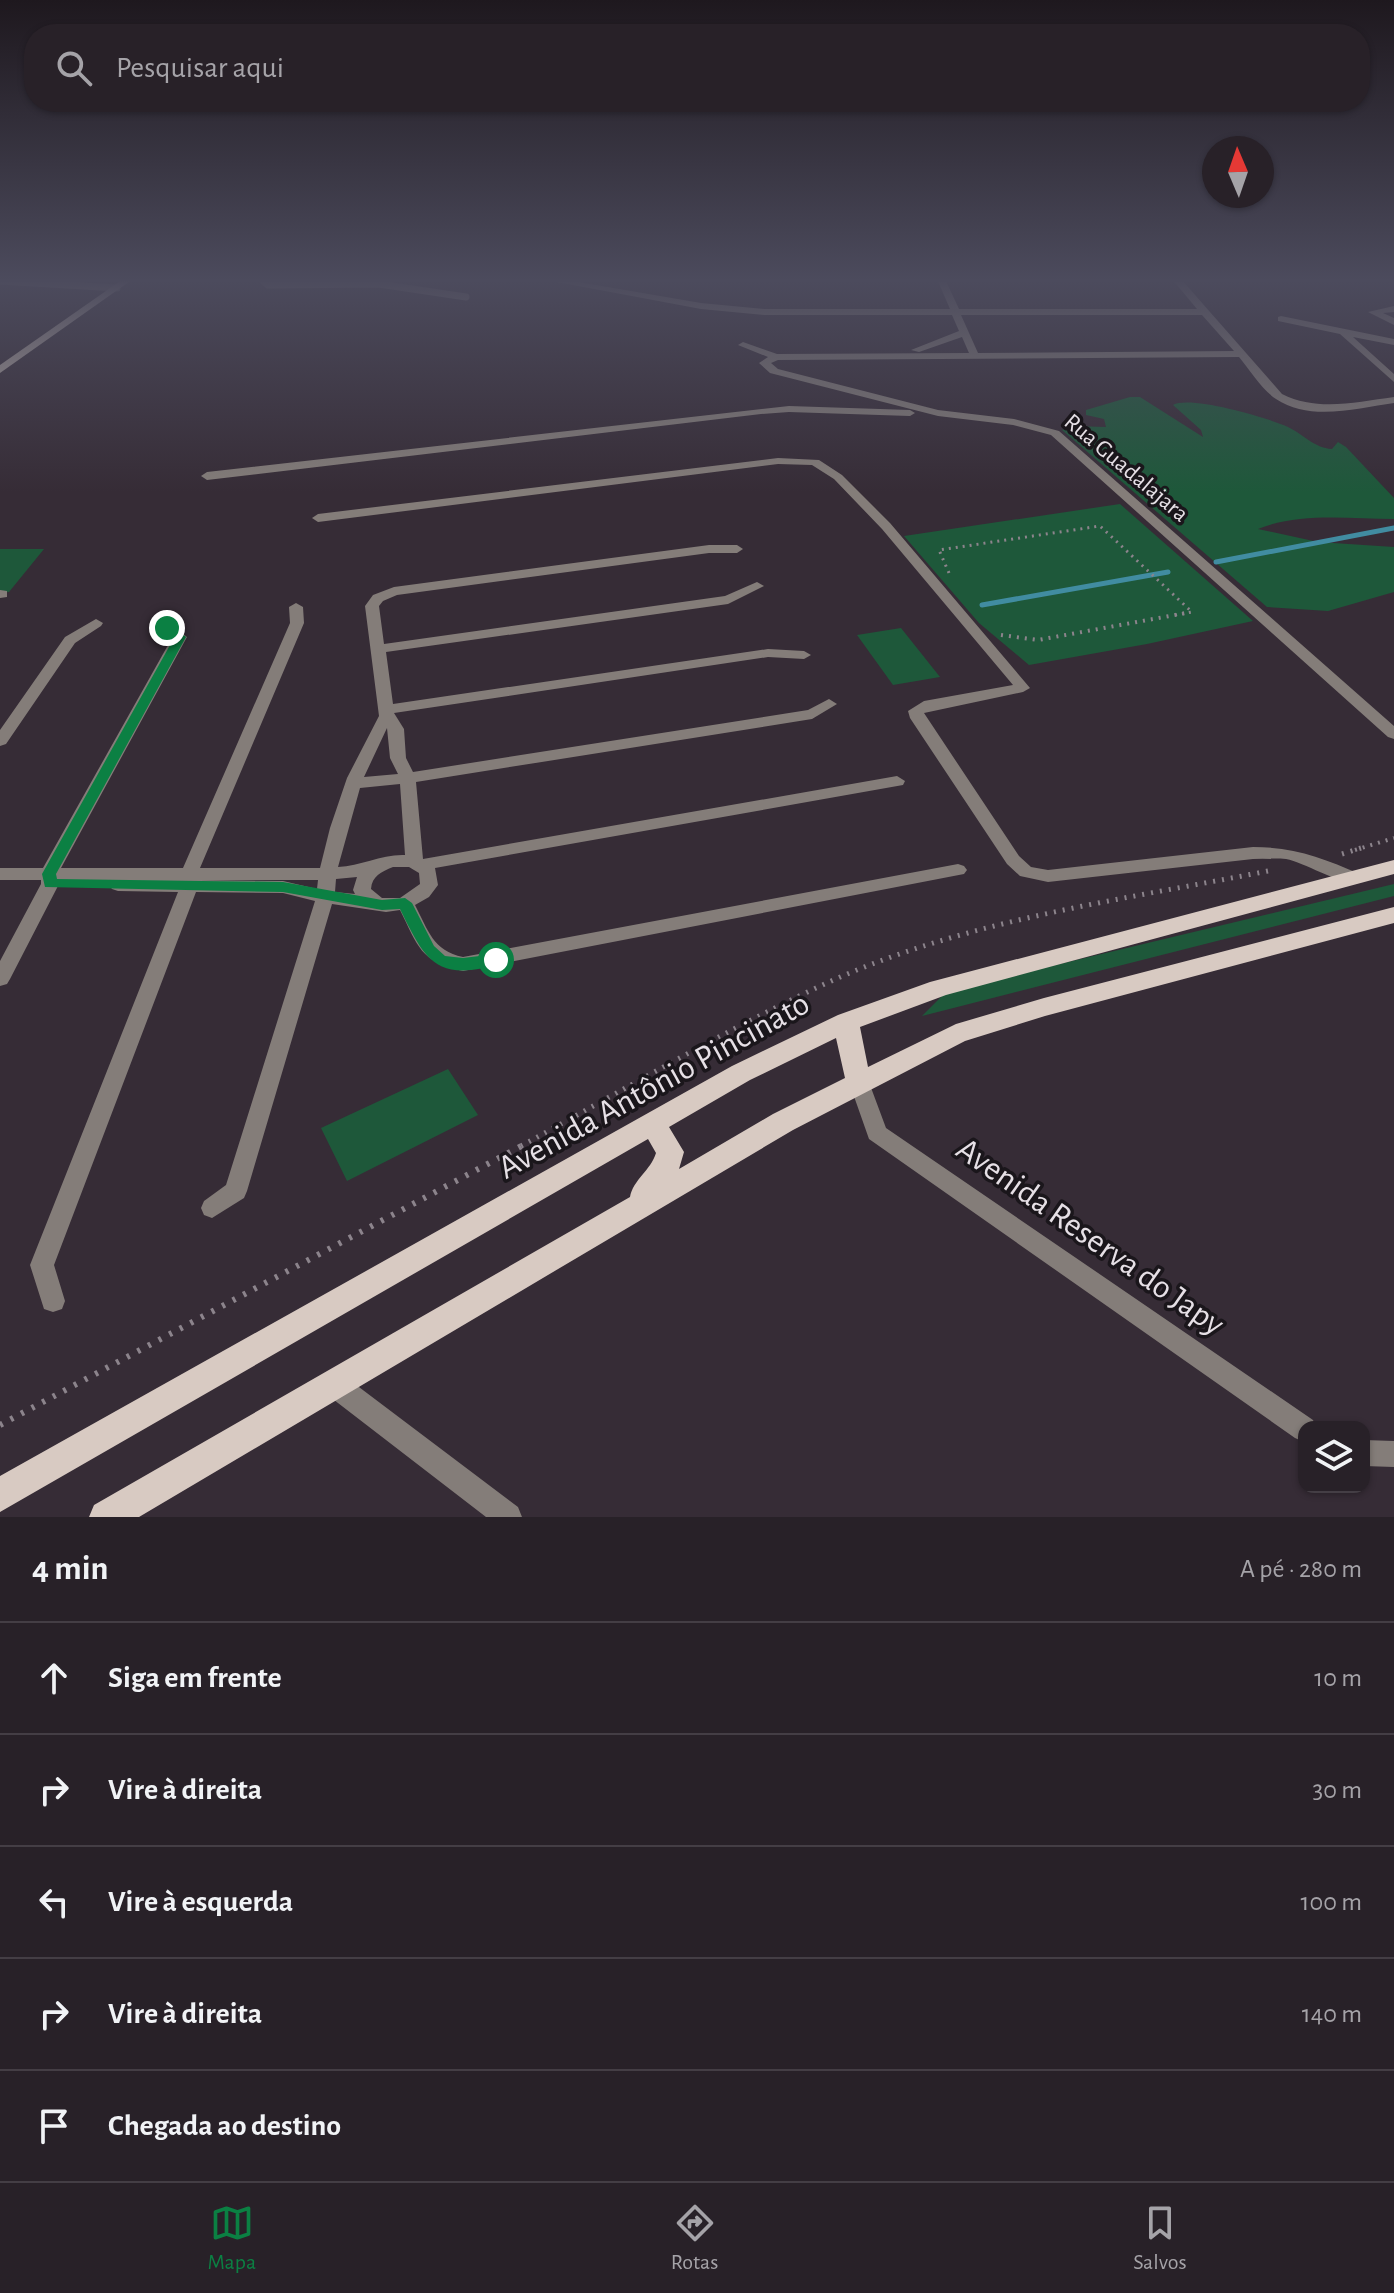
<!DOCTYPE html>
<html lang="pt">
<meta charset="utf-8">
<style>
:root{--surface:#282128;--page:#302930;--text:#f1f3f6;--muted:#a5a3a8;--line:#443e45;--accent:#0b8043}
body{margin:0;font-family:"Alegreya Sans",sans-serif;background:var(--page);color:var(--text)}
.controls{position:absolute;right:24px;bottom:24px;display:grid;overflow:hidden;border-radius:16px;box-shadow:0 2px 6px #0004}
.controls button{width:72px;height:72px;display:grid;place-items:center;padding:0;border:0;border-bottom:2px solid var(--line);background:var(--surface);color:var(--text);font:40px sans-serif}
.compass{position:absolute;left:1202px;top:136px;width:72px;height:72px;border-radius:50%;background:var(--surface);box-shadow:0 2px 6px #0004;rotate:358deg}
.stop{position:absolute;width:24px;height:24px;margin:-18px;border:6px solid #0b8043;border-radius:50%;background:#fff}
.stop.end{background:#0b8043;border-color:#fff;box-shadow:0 2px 8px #0008}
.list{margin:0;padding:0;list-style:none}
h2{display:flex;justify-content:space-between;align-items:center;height:104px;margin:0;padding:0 32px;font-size:34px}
h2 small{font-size:26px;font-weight:400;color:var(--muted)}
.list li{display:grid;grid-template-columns:52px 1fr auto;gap:24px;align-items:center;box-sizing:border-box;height:112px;padding:0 32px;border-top:2px solid var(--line)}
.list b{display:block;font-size:30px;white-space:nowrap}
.list em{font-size:26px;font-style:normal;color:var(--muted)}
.icon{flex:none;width:44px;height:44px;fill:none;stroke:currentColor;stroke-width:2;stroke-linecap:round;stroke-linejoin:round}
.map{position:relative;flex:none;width:1394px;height:1517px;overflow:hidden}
.search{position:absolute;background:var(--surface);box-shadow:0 2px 6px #0004;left:24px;right:24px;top:24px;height:88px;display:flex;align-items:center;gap:20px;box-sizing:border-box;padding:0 28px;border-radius:32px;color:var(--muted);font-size:30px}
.sheet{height:664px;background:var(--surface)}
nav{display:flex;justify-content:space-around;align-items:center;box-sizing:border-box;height:112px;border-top:2px solid var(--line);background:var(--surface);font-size:22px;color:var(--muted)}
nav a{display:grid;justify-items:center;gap:4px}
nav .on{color:var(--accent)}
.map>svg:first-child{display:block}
.green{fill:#1e583a}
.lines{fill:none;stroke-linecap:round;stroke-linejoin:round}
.stream{stroke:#418ca1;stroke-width:5}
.path-far3{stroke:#8c848c;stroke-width:3;stroke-dasharray:2 5;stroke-linecap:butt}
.path-far2{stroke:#8c848c;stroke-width:4;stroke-dasharray:2 6;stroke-linecap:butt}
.path-far1{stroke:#8c848c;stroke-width:5;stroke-dasharray:2 7;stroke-linecap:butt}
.path{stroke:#8c848c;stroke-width:6;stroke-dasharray:3 9;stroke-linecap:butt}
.lane{stroke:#847d79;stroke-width:7}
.street{fill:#847d79;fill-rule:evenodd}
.secondary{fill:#b3a9a2;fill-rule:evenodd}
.primary{fill:#d8cac2;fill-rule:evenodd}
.route{fill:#0b8043}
.labels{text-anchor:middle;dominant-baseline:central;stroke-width:7;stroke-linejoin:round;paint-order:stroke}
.far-street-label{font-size:24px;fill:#e6e0e6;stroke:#1a161b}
.near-street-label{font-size:34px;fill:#e6e0e6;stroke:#1a161b}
</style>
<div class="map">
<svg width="1394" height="1517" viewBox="0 0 1394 1517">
<rect width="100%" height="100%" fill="#362c36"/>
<!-- green -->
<path class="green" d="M1130,397H1140L1203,437L1201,430L1173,405C1190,395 1269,418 1288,427C1303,434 1314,448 1332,449L1338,442L1346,447L1394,498V519C1350,519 1299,512 1258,529L1318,542L1394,547V592L1328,611L1267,607L1062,430L1072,426L1106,427L1104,419L1086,415V410Z
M1120,504L1253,621L1147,644L1029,665L979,623L904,536Z
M0,549H44L9,592L0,593Z
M901,628L940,677L893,685L857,635Z
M1394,884V896L922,1016L947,991Z
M448,1069L478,1115L347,1181L321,1128Z"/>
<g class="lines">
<!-- stream -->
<path class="stream" d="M1216,562L1394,528
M982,605L1168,572"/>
<!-- path-far3 -->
<path class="path-far3" d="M949,573L939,550L1100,526L1192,612L1175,615"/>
<!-- path-far2 -->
<path class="path-far2" d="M1001,635L1038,640L1186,613
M1355,850L1394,838"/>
<!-- path-far1 -->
<path class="path-far1" d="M1342,854L1361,848
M521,1146C618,1093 716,1035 816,988C957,921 1116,901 1268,871"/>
<!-- path -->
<path class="path" d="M0,1425L525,1144"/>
<!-- lane -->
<path class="lane" d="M261,279L268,285L379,284L466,297
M0,281L117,288"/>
<!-- street -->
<path class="street" d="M541,279H561L701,303L764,309H950L937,279H945L959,309H1197L1172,279H1181L1282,394C1318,412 1356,402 1394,397V403C1358,408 1310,422 1276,399C1262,390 1250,370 1239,357L778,360L771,363L778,369L938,410L1014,419L1059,431L1394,726V739L1388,737L1051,435L1013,425L938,416L770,373L759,363L768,357L738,345L743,342L777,354L969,353L962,337L919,352L911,350L959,331L952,315H764L701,309ZM961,315H1202L1234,351L978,353Z
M1394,306V312L1383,313L1394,318V325L1368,312Z
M1281,316L1394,339V345L1353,337L1394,374V382L1340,334L1278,321V317Z
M789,406L910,410L915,413L910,416L789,412L761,414L207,480L201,476L207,472Z
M778,458L819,460L842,475L890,523L1030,688L1023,692L924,713L1019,856L1031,867L1048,870L1253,847C1294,847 1323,858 1360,874L1363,878L1360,882C1344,887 1306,863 1286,859C1275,858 1264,859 1253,859L1048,882L1020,876L1007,864L910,718L908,711L924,701L1013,685L882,529L834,479L812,465L778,464L318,522L312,518L318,514Z
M709,545H737L743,549L737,553H709L397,595L383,601L379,606L384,644L725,596L757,582L764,586L728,604L386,652L393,704L768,649L804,651L811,655L804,659L768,657L394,713L404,729L406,758L413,772L808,710L829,699L837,704L812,719L416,782L423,859L897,776L905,781L903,785L435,868L438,885L429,897L415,905C428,930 433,951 463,957L958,864L964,866L967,870L964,874L463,971C420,962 418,946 400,910L386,912L332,904L247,1191L244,1198L212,1218L204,1215L201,1208L204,1201L226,1185L315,901L283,893L196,892L54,1265L65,1301L62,1309L53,1312L44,1309L30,1265L178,892L118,891L112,889L109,885L115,880H59V884L10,979L7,984L0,986V961L41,884V880H0V868H43L172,638L160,628L162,625H172L187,637L61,868H183L290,623L289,607L296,603L303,607L304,623L200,868H320L330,828L347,778L379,716L365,606L373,595L394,587ZM387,728L390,758L398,774L364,777ZM400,784L405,855C382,854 361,866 338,867L360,788ZM393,867H409L419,873L420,884L400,898H382L371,889C372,876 381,872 393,867ZM357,877L353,890L355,894L335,892L336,879ZM199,880H318L317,889L283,881Z
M0,590L7,591V597L0,598Z
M96,619L103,623L101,626L75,643L6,744L0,746V730L65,637Z
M860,1077L867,1079L870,1085L886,1128L1313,1420L1316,1427H1304V1442L1295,1438L869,1139L850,1085L853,1079Z
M334,1372L343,1375L518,1507L522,1517H486L325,1393L321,1384L325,1375Z
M1364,1440L1394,1441V1467L1364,1466Z"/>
<!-- secondary -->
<path class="secondary" d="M123,279H133L0,373V365Z"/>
<!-- primary -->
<path class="primary" d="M1394,860V874L946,995L860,1027L868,1067L956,1024L1044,998L1394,907V923L1045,1016L965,1041L793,1130L139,1517H89L94,1505L630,1197C633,1180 651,1170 656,1153L648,1139L0,1512V1476L732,1066L838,1015L930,982ZM836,1038L845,1078L773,1114L679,1169L684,1152L669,1127L750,1080Z"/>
</g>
<!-- sky -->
<linearGradient id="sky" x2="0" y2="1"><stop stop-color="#1e181e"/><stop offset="0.57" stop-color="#4c4b5d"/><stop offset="1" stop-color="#4c4b5d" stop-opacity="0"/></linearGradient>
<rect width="1394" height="492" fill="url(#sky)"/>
<!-- route -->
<path class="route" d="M163,625H171L186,637L56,874L57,879L283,882L382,900L405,898L412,903L434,946L445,956L463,958L496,954L504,960L501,964C436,982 426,962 400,909L382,910L283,892L45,887L42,874L174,638L163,630Z"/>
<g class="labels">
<!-- far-street labels -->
<g class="far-street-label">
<text transform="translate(1126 468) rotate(40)">Rua Guadalajara</text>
</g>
<!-- near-street labels -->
<g class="near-street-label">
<text transform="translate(654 1086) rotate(-29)">Avenida Antônio Pincinato</text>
<text transform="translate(1090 1237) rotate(35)">Avenida Reserva do Japy</text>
</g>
</g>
</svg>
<div class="controls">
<button><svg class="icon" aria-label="layers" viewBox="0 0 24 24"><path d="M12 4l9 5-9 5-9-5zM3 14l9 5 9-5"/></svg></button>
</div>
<svg class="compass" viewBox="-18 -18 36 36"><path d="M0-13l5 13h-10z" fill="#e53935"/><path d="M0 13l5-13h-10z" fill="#a5a3a8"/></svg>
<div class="stop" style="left:496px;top:960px"></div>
<div class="stop end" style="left:167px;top:628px"></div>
<div class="search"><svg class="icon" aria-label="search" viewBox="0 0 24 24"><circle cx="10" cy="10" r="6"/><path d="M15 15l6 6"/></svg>Pesquisar aqui</div>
</div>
<section class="sheet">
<h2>4 min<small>A pé · 280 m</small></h2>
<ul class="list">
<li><svg class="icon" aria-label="ahead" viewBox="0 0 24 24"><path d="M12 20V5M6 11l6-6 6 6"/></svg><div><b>Siga em frente</b></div><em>10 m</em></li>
<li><svg class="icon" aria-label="right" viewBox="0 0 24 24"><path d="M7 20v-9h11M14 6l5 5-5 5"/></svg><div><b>Vire à direita</b></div><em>30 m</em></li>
<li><svg class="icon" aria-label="left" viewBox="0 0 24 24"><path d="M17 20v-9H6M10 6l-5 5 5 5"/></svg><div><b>Vire à esquerda</b></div><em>100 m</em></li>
<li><svg class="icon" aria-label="right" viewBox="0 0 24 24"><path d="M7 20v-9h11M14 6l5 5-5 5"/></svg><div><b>Vire à direita</b></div><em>140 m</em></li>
<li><svg class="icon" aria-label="arrive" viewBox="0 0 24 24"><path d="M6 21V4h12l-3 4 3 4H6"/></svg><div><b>Chegada ao destino</b></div></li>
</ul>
</section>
<nav>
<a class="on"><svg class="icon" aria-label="map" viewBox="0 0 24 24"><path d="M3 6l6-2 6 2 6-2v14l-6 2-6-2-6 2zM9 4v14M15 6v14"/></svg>Mapa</a>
<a><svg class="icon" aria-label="directions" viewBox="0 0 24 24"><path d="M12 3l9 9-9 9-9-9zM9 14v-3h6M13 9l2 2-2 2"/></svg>Rotas</a>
<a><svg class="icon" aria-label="saved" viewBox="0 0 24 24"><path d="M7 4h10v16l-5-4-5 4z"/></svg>Salvos</a>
</nav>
